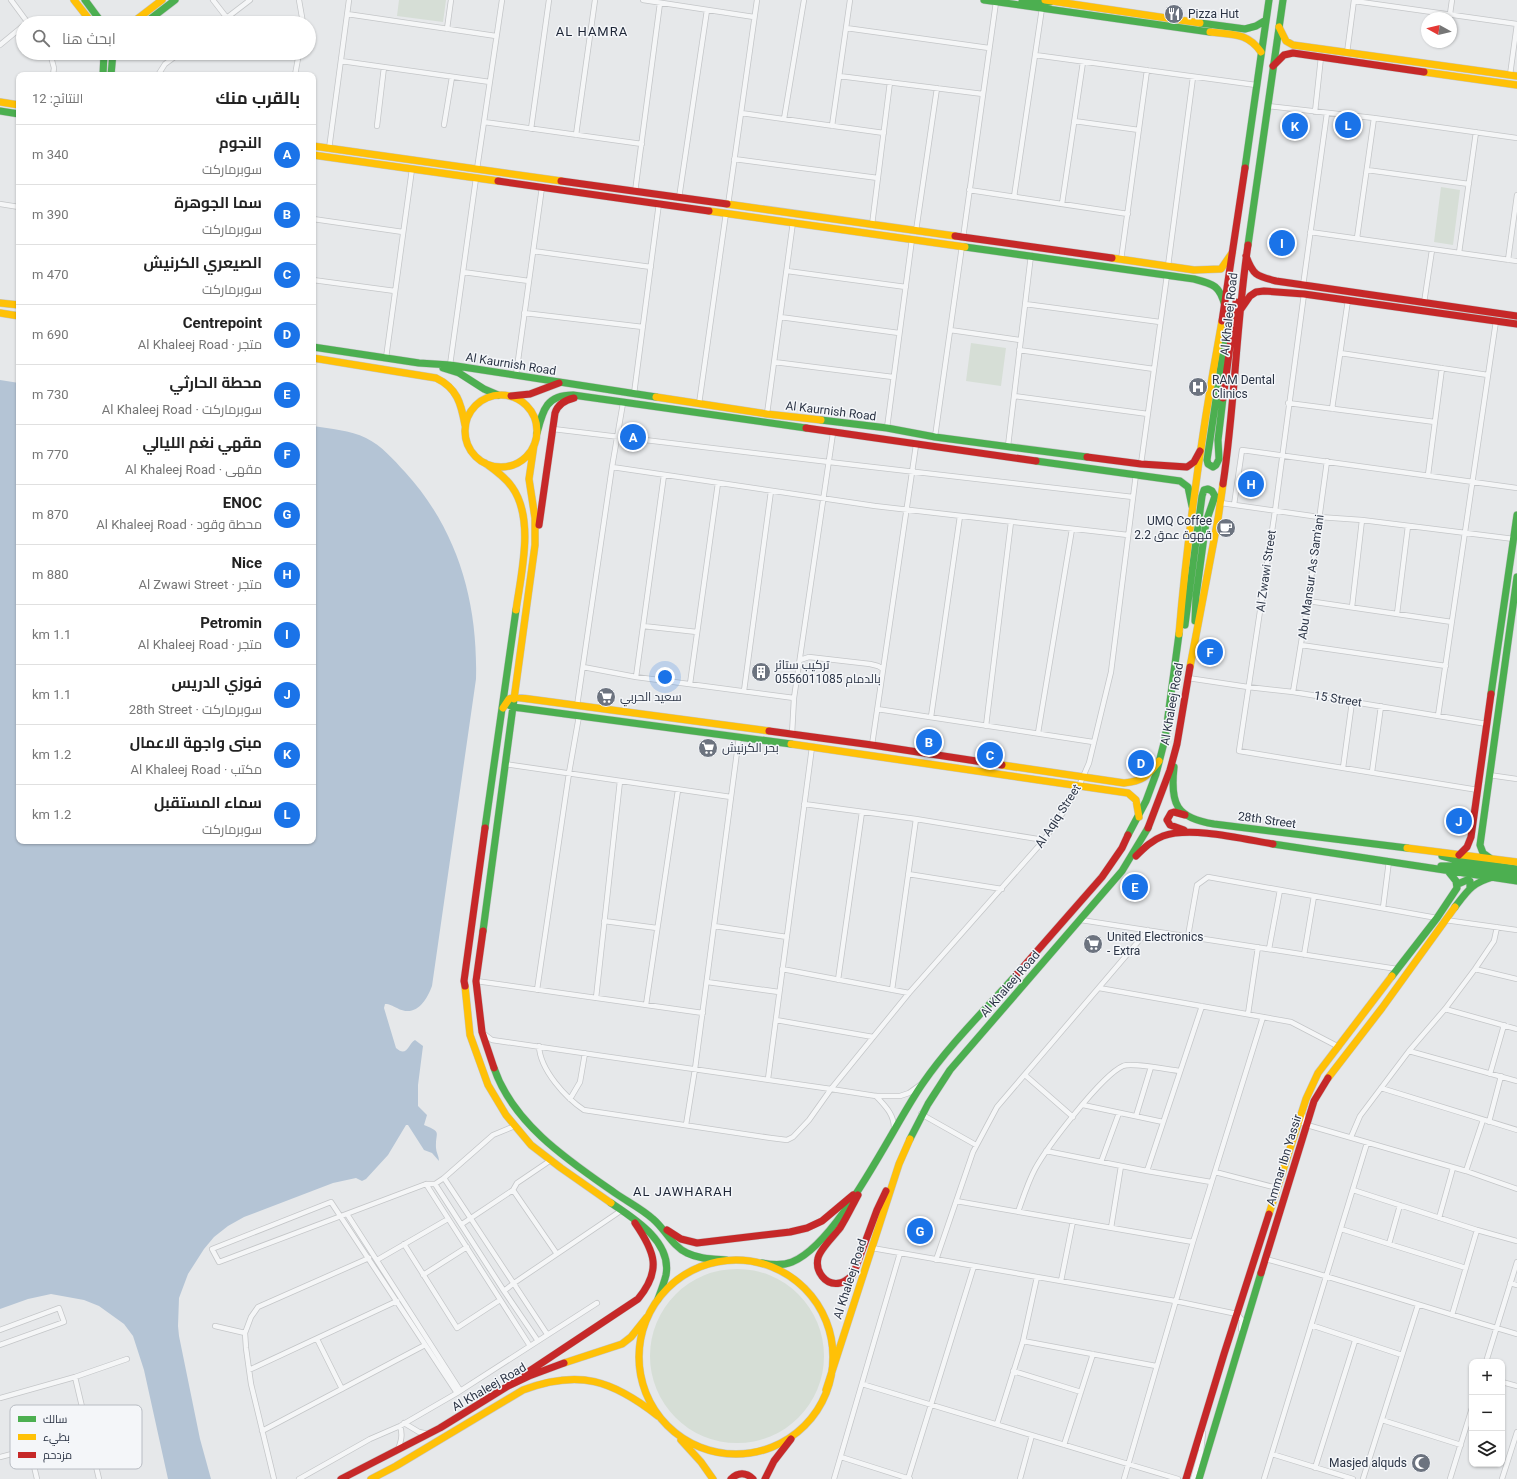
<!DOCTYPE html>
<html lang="ar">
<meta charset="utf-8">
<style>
:root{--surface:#fff;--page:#f2f2f2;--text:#222;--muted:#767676;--line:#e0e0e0;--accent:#1a73e8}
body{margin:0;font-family:Roboto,Cairo,sans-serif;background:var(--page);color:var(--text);direction:rtl}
.controls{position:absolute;right:12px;bottom:12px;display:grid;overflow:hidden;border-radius:8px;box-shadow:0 1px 3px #0004}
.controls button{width:36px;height:36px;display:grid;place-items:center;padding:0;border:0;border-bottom:1px solid var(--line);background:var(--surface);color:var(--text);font:20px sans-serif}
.compass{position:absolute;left:1421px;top:12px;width:36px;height:36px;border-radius:50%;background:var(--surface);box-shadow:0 1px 3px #0004;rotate:278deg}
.you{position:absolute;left:665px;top:677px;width:14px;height:14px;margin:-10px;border:3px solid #fff;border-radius:50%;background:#1a73e8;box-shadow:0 0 0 6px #1a73e833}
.badge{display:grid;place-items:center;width:26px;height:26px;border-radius:50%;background:var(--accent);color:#fff;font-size:13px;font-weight:700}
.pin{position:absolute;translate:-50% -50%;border:2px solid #fff;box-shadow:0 1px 4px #0006}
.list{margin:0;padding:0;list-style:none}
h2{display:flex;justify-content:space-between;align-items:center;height:52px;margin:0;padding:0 16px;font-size:17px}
h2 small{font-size:13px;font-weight:400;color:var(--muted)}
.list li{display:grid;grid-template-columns:26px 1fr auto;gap:12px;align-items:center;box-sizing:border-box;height:60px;padding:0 16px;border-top:1px solid var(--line)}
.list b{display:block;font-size:15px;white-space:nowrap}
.list p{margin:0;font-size:13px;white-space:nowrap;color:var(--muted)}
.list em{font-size:13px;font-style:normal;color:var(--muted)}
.icon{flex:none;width:22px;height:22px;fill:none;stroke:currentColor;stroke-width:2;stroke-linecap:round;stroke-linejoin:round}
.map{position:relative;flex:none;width:1517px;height:1479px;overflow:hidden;direction:ltr}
.search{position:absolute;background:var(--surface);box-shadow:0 1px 3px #0004;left:16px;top:16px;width:300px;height:44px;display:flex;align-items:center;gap:10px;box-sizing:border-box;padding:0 14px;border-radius:22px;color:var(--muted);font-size:15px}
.panel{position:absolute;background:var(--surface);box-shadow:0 1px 3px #0004;left:16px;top:72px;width:300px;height:772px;border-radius:8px;direction:rtl}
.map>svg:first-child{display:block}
.green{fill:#d6ded6}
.water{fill:#b4c4d5}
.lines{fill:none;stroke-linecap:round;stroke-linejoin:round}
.street-casing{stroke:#c4c6c8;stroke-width:6}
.fast-casing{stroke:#c4c6c8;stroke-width:8}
.slow-casing{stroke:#c4c6c8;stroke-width:8}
.jam-casing{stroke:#c4c6c8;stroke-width:8}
.street{stroke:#f5f6f7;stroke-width:4.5}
.fast{stroke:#4caf50;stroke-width:7}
.slow{stroke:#ffc107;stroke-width:7}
.jam{stroke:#c62828;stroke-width:7}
.labels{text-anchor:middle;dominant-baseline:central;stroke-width:3;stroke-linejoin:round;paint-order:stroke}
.poi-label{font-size:12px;fill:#2b3445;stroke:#f4f6f9;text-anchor:start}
.street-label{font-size:12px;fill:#2b3445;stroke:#f4f6f9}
.neighbourhood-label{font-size:13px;letter-spacing:1px;fill:#1d2536;stroke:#f4f6f9}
.key{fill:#f4f6f9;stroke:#b8bcc3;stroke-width:1}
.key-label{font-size:11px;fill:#2b3445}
</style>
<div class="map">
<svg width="1517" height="1479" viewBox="0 0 1517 1479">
<rect width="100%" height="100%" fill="#e6e8ea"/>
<!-- green -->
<path class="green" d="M399,0H446L443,22L397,16Z
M1441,187L1460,190L1453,245L1434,242Z
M971,343L1006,348L1001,386L966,381Z
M650 1356a87 87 0 1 1 174 0a87 87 0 1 1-174 0Z"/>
<!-- water -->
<path class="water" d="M0,380L19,383V841H313V426C331,429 350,430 366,438C382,446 393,459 405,472C458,530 478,602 476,679L432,986C426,1002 415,1018 397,1008C392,1006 390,1004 385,1004L384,1008L396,1048C407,1058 408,1044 415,1040L423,1046L418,1085V1106L427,1115L424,1125C443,1133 435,1131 436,1148C436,1152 439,1156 439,1161L432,1153L424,1150L408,1125H406L388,1155L366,1179L362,1181L356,1178L333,1183L244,1217L228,1226L214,1237L204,1249L188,1274L179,1298L178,1326L179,1336L200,1439L211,1479H168L144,1370L133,1336L124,1324L99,1306L84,1300L51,1294L28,1299L0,1309Z"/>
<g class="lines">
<!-- street casing -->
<g class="street-casing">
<path id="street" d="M11,0L28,23
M213,0L227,18
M299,0L303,23
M643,0L754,17
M1354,1L1517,24
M347,14L496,36
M1450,14L1452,0
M220,23L250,0
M846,28L989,48
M447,29L451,0
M0,45L23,26
M50,53L54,68L53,75
M1347,53L1354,0
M1035,55L1256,85
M341,61L490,82
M158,75L165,64L180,53
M295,75L299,53
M1510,75L1517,24
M839,76L983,94
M1268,106L1374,118L1517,138
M1315,112L1321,57
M741,113L884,133
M784,119L804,0
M1074,121L1139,130
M484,122L642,144
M444,125L452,77
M377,126L384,67
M832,126L850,0
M531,129L549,0
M576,135L595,0
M329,149L349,0
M734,159L878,178
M477,169L502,0
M1367,170L1469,184
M969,190L1128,214
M635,192L660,3
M1014,197L1042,8
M679,198L707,10
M0,204L19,207
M1062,204L1083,62
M728,205L757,0
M313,219L403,232
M872,225L890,82
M916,231L937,88
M1310,232L1517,261
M963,238L996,2
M1357,238L1374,118
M533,251L651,267
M1459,253L1476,132
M1121,260L1147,70
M1508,260L1517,195
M1168,266L1193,77
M787,271L906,287
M463,272L529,281
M313,280L395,291
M1303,286L1327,113
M1304,294L1275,511L1239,751L1478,790
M1424,303L1432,250
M1025,304L1160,322
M524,313L643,327
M780,317L899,333
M950,330L1020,340
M1019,350L1154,369
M1340,353L1488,375
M386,358L412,169
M774,362L893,377
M450,365L476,178
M516,375L542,187
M634,394L659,203
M1014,396L1148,414
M1288,403L1435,422
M699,404L726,213
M1332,409L1348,300
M767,414L793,222
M887,428L912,239
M553,429L829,462L1133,497
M935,437L962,246
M1008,446L1031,255
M1141,464L1167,275
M612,467L875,506L1128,535
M1428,475L1442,368
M1221,503L1319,517L1362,520L1514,539
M1234,505L1242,450L1517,488
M1308,601L1452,622
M1352,607L1362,520
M1397,614L1408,526
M643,626L697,632
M1301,645L1446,666
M800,660L809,657L870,664L878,666L883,669
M583,667L636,677L794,698
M636,677L664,475
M1188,678L1248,687L1293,692L1487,724
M690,684L718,483
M744,691L771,491
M1293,692L1308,601L1327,461
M577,706L612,467L623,403
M877,709L1093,742
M1438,716L1496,321
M931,717L960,516
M986,726L1011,522
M1038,733L1072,529
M792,734L794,698L833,433
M872,745L916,445
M505,764L731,797
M1343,768L1352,702
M1372,772L1381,706
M1489,775L1517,779
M804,804L916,819L1044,840
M908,874L1002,889
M1383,908L1389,861
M1081,920L1397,969
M1445,920L1517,930
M604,921L657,928
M714,926L787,937
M1188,936L1197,885L1208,877L1437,918
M1269,949L1280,890
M1304,955L1314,896
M782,969L909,993
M1475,969L1517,979
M838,980L862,812
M476,981L703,1013
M707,982L779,992
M1099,988L1291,1022L1339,1047
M537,990L569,773L579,716
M892,990L916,819
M596,998L620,781
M646,1005L678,790
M1445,1009L1517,1029
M1248,1014L1258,947
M776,1020L873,1037
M483,1033L492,1040L831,1089L876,1096H900L909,1093L920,1085
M539,1046C540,1070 566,1098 584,1110L771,1138L787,1140L793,1137L809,1120L831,1089L909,993L1044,840L1064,811L1079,786L1089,763L1111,672L1136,474
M1409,1051L1517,1081
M1490,1074L1504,1025
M1025,1075L1073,1117
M768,1079L812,747
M1381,1088L1517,1130
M876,1096C885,1106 894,1114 894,1128
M570,1099L580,1082L585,1053
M1083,1105L1163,1122
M921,1114L976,1145
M1303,1115V1123L1307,1125L1466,1171L1517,1189
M1136,1116L1151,1067
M1489,1122L1501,1076
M686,1125L695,1069L739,737
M1351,1137L1360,1116L1409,1051L1445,1009L1475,969L1494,941L1497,927
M1046,1151L1147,1171L1211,1182
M1101,1162L1119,1113
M1147,1171L1202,1006
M1466,1171L1483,1120
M1215,1172L1277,1188
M444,1178L547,1334
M426,1184L530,1346
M435,1184L504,1291
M513,1190L517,1183L551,1160
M1353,1190L1477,1230L1517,1241
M956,1201L1193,1242
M1018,1212C1023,1198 1028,1182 1035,1169C1047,1147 1102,1075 1123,1066C1132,1062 1169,1070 1180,1071
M347,1214L460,1390
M1439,1218L1453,1168
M462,1224L513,1190L557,1254
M1111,1228L1121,1166
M1341,1229L1466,1268
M404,1244L457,1328L500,1300
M1389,1244L1400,1205
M872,1248L1175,1301L1237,1314L1242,1320L1241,1329
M1266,1259C1350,1282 1433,1310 1517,1334
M377,1260L448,1219
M936,1260L973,1152L997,1107L1148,930
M423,1275L467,1247
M1061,1281L1073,1221
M1510,1283L1517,1285
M1452,1315L1477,1230
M1311,1325L1402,1355
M215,1326L245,1333
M0,1330L59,1308L64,1322L0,1345
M317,1339L342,1389
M538,1341L504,1291L514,1283L622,1210
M1023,1341L1156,1366
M1486,1362L1517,1262
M249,1370L397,1301
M1013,1371L1081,1392
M75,1377L99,1479
M1502,1382L1517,1386
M862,1384L1178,1479
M457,1393C415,1329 373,1265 331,1202L212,1249L219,1262L426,1184H435L444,1178L493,1135L515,1126
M0,1398L75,1377L127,1359
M1382,1420L1461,1445
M404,1423L419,1432L429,1434
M997,1424L1023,1341L1037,1277
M262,1431L425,1345
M1064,1445L1093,1354
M30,1449L37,1479
M398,1450C401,1441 403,1435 400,1426
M1272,1454L1353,1479
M0,1457L88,1434
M841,1457L910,1479
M1315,1468L1355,1341
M274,1479L251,1384L246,1348L245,1333L251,1317L258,1307L369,1258
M299,1479L370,1439L400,1426L457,1393L597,1303
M834,1479L900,1253
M908,1479L974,1266
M1020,1479L1032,1435
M1124,1479L1193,1242L1263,1017
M1193,1479L1201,1451L1203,1433
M1264,1479L1367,1143
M1363,1479L1418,1305
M1450,1479L1472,1408
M1502,1479L1517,1432"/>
</g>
<!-- fast casing -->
<g class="fast-casing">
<path id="fast" d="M85,0L102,23
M984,0L1210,32
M1022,2H1050
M145,23L175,0
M1200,23L1245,29L1256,26L1266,20
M103,75L104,53
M111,75L113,53
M0,111L19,114
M1245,168L1269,0
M1248,245L1283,0
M965,247L1194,279C1214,284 1220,286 1225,306
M313,347L419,363L450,365L656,397
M443,368L459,373L484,389L498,395
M1223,398L1218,440L1219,459L1216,465L1213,467L1208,464L1207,460L1227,325
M821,420L887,428L935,437L1087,457
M537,433C543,410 546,395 573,395L806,428
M1036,461L1180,481L1188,487L1192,506
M1185,625L1202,496L1204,490L1208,489L1212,491L1215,496L1206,522L1196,596L1195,621
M1491,694L1517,515
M509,705L513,707L791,744
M1174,767C1170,804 1176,818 1214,824L1407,848
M485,828L516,610
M1128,835L1146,801L1156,774L1165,739L1179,634
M1273,844L1517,881
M1442,856L1457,860L1517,869
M1490,858L1483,853L1480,845L1517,577
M1441,866H1456L1517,875
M1458,884L1467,880L1470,881V888
M1455,907C1468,890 1472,883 1493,877
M483,931L514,699
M1392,976L1437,918L1457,888L1456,881L1448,871
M494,1068C513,1124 569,1161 615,1193C628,1202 642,1209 653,1219C665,1229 673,1247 687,1253C699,1259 713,1259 726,1260
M910,1139L928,1104L950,1070L1122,871L1148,828
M611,1203C635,1219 672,1242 666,1275C664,1283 661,1291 658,1299
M762,1263C772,1265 782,1266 792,1262C840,1242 892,1127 923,1083C950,1044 985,1010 1016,975
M1199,1479L1261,1273"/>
</g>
<!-- slow casing -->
<g class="slow-casing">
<path id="slow" d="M74,0L92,23
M1045,0L1200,23
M132,23L162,0
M1279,27L1286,41L1293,45L1517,76
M1210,32C1232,35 1247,32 1261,52
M1424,72L1517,85
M0,102L19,105
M313,146L561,181
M313,155L498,181
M727,204L955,236
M709,211L965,247
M1112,258L1194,270L1221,269L1232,253
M0,303L19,305
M0,313L19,316
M313,358L436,378C457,388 461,403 465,425
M465 431a36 36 0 1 1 72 0a36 36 0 1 1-72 0Z
M656,397L767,414L821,420
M485,463C495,470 505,477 512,487C535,519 521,574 516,610
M1179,634C1188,529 1203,425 1222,321
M1190,667L1218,519L1223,484
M514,699L535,545V518L529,479L534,445
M503,708L509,699L514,697L769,731
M791,744L1128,793L1136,800L1139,817
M1002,765L1124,783C1144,781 1147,776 1159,761
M1407,848L1517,862
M465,986L470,1035L488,1085L506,1115L531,1145L561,1168L611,1203
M1328,1078L1382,1008L1455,907
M1269,1214L1306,1099L1318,1073L1392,976
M639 1357a97 97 0 1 1 194 0a97 97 0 1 1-194 0Z
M564,1363L622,1344L631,1337L647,1317
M826,1390L899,1164L910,1139
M681,1440L701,1462L713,1479
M371,1479L396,1466L523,1390C579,1369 612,1380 658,1416"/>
</g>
<!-- jam casing -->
<g class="jam-casing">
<path id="jam" d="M1273,66L1284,55L1293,53L1424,72
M498,181L709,211
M561,181L727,204
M955,236L1112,258
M1246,256C1253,275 1256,276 1276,281L1517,316
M1241,309L1250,296L1256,292L1264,291L1304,294L1517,324
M1222,321L1245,168
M511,396L530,394L559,383
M1223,398L1236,302
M806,428L1036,461
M1087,457L1141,464L1187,467L1194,462L1200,451
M1223,484C1235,405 1236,325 1248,245
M539,525L555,413C558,404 565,400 574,398
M769,731L872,745L1002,765
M1148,828L1170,770L1177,744L1190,667
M1184,830L1170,825L1167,820L1171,813L1174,812L1185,815
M1459,855L1467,847L1471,837L1491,694
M1136,856C1144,848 1152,840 1163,836C1191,826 1243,839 1273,844
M483,931L476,981L482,1032L494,1068
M1016,975L1102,877L1122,848L1128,835
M465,986L464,981L485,828
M858,1195C852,1206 847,1217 840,1228C834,1236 820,1249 818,1258C815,1271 825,1286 840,1283C845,1282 849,1278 853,1275L877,1210L886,1191
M667,1230L681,1239L697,1243L790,1232L807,1228L822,1221L853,1195
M1261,1273L1314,1101L1328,1078
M525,1374L638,1299C662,1270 655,1252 635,1223
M341,1479L440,1428L508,1386L529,1376L564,1363
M731,1479C738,1472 746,1472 753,1479
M765,1479L774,1461L791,1439
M1186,1479L1224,1354L1269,1214"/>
</g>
<!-- street -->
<use href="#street" class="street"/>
<!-- fast -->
<use href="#fast" class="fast"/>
<!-- slow -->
<use href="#slow" class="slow"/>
<!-- jam -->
<use href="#jam" class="jam"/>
</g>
<!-- icons -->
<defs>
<g id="restaurant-disc" transform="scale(1)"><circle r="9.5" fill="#6c737f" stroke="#f4f6f9"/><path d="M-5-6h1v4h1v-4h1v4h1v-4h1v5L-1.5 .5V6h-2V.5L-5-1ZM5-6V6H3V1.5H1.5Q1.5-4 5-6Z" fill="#fff"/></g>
<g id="hospital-disc" transform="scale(1)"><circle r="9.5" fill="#6c737f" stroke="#f4f6f9"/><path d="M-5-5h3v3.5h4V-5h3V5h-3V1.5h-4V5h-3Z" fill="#fff"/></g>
<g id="cafe-disc" transform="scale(1)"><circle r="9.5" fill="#6c737f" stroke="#f4f6f9"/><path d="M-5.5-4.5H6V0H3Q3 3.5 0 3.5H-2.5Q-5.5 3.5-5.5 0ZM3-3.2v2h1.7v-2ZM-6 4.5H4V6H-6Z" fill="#fff"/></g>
<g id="building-disc" transform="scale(1)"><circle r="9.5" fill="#6c737f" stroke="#f4f6f9"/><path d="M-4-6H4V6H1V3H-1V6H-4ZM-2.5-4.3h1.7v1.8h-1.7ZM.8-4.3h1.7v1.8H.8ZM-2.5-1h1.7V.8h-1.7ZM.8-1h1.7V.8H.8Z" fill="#fff"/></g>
<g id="supermarket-disc" transform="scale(1)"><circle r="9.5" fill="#6c737f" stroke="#f4f6f9"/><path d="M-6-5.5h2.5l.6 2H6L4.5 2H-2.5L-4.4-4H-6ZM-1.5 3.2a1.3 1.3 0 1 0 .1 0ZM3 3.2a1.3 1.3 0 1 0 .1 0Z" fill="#fff"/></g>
<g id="mosque-disc" transform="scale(1)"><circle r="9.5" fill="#6c737f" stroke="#f4f6f9"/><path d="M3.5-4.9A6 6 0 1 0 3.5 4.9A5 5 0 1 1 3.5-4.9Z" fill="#fff"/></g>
</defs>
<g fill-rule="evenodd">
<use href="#restaurant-disc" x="1174" y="14"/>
<use href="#hospital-disc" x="1198" y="387"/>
<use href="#cafe-disc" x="1226" y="528"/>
<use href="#building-disc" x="761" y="672"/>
<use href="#supermarket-disc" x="606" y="697"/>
<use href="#supermarket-disc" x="708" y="748"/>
<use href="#supermarket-disc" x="1093" y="944"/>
<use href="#mosque-disc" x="1421" y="1463"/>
</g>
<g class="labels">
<!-- poi labels -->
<g class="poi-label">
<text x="1188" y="14">Pizza Hut</text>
<text x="1212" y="380">RAM Dental<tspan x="1212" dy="14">Clinics</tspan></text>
<text x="1212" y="521" text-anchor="end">UMQ Coffee<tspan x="1212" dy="14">2.2 قهوة عمق</tspan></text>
<text x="775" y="665">تركيب ستائر<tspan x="775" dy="14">بالدمام 0556011085</tspan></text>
<text x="620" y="697">سعيد الحربي</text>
<text x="722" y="748">بحر الكرنيش</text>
<text x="1107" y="937">United Electronics<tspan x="1107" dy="14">- Extra</tspan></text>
<text x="1407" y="1463" text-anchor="end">Masjed alquds</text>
</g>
<!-- street labels -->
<g class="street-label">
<text transform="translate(1229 314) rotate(-84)">Al Khaleej Road</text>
<text transform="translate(511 364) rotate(9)">Al Kaurnish Road</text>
<text transform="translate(831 411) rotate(7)">Al Kaurnish Road</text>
<text transform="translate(1266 571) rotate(-82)">Al Zwawi Street</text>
<text transform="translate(1311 577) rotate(-82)">Abu Mansur As Sam'ani</text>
<text transform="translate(1338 699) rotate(9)">15 Street</text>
<text transform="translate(1172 704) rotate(-80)">Al Khaleej Road</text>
<text transform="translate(1058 816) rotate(-57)">Al Aqiq Street</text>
<text transform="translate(1267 820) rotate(8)">28th Street</text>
<text transform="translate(1010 984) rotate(-49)">Al Khaleej Road</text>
<text transform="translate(1284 1160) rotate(-73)">Ammar Ibn Yassir</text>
<text transform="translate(850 1279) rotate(-72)">Al Khaleej Road</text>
<text transform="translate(489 1387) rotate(-30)">Al Khaleej Road</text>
</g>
<!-- neighbourhood labels -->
<g class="neighbourhood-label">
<text x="592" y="31">AL HAMRA</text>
<text x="683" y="1191">AL JAWHARAH</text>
</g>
</g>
<!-- legend -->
<rect x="10" y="1405" width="132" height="64" rx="6" class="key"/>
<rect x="18" y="1416" width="18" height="6" fill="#4caf50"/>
<rect x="18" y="1434" width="18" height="6" fill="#ffc107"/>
<rect x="18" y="1452" width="18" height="6" fill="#c62828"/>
<g class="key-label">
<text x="43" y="1423">سالك</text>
<text x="43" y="1441">بطيء</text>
<text x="43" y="1459">مزدحم</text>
</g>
</svg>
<div class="controls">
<button>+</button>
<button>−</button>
<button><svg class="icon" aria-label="layers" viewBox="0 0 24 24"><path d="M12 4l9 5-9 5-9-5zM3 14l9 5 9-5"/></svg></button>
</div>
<svg class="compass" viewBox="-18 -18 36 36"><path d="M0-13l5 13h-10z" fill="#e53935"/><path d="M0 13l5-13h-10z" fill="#767676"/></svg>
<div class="you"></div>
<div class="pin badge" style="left:633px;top:437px">A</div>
<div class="pin badge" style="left:929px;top:742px">B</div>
<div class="pin badge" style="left:990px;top:755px">C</div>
<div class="pin badge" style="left:1141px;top:763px">D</div>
<div class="pin badge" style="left:1135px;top:887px">E</div>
<div class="pin badge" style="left:1210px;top:652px">F</div>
<div class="pin badge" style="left:920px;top:1231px">G</div>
<div class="pin badge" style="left:1251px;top:484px">H</div>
<div class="pin badge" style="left:1282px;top:243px">I</div>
<div class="pin badge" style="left:1459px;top:821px">J</div>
<div class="pin badge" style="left:1295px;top:126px">K</div>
<div class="pin badge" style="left:1348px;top:125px">L</div>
<div class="search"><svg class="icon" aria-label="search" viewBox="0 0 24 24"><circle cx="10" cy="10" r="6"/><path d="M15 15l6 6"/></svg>ابحث هنا</div>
<section class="panel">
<h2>بالقرب منك<small>النتائج: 12</small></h2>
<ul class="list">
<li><span class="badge">A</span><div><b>النجوم</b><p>سوبرماركت</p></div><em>340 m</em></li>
<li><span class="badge">B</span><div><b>سما الجوهرة</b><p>سوبرماركت</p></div><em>390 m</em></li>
<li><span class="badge">C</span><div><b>الصيعري الكرنيش</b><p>سوبرماركت</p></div><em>470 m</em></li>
<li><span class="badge">D</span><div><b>Centrepoint</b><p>متجر · Al Khaleej Road</p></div><em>690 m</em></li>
<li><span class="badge">E</span><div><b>محطة الحارثي</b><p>سوبرماركت · Al Khaleej Road</p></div><em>730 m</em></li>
<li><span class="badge">F</span><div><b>مقهي نغم الليالي</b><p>مقهى · Al Khaleej Road</p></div><em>770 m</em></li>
<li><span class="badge">G</span><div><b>ENOC</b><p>محطة وقود · Al Khaleej Road</p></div><em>870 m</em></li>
<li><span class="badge">H</span><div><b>Nice</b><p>متجر · Al Zwawi Street</p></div><em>880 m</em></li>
<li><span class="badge">I</span><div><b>Petromin</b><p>متجر · Al Khaleej Road</p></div><em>1.1 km</em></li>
<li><span class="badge">J</span><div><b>فوزي الدريس</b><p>سوبرماركت · 28th Street</p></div><em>1.1 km</em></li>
<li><span class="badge">K</span><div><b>مبنى واجهة الاعمال</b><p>مكتب · Al Khaleej Road</p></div><em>1.2 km</em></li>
<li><span class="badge">L</span><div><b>سماء المستقبل</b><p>سوبرماركت</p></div><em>1.2 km</em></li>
</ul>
</section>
</div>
